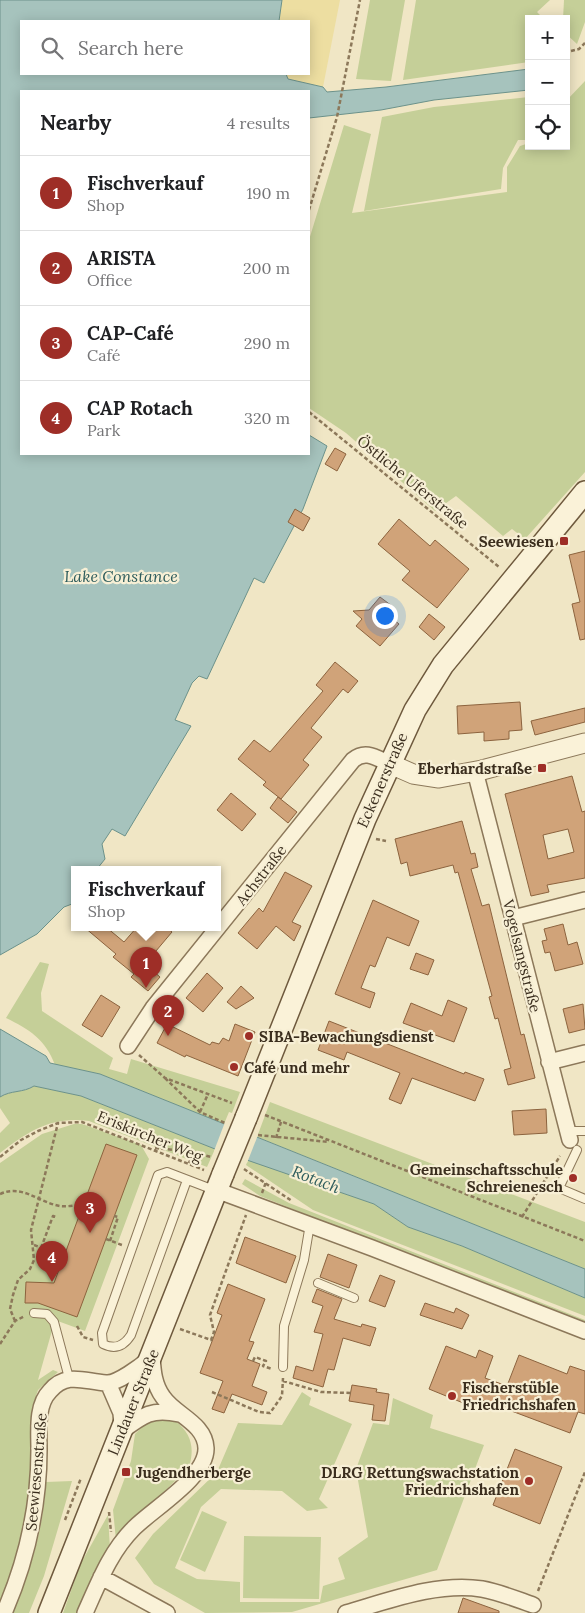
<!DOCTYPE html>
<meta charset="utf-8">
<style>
:root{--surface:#fff;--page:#f6f6f6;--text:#202124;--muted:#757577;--line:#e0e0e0;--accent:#9e2e27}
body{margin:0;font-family:Lora,serif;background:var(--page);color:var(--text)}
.controls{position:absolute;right:15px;top:15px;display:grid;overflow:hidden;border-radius:0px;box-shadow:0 2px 12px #0003}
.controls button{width:45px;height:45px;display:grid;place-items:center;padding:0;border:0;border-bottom:1px solid var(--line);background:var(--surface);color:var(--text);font:25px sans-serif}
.you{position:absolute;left:384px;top:615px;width:18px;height:18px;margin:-12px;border:4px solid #fff;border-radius:50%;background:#1a73e8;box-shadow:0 0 0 8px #1a73e833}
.badge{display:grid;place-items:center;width:32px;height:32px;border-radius:50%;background:var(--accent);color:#fff;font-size:16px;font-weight:700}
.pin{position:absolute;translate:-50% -41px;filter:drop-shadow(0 1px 2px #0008)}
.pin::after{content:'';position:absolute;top:26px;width:18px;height:15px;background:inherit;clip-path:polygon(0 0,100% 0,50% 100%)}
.popup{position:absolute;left:71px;top:866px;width:150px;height:65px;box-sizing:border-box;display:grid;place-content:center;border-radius:0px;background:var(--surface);filter:drop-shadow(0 1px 4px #0005);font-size:16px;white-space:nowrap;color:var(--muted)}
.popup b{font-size:19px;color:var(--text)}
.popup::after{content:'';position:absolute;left:50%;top:100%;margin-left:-10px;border:10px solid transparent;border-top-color:var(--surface)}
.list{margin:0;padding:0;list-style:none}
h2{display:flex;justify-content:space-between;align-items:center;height:65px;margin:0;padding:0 20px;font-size:21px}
h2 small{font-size:16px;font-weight:400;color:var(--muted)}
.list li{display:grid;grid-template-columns:32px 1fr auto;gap:15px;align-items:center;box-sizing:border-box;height:75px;padding:0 20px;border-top:1px solid var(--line)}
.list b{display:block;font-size:19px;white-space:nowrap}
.list p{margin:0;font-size:16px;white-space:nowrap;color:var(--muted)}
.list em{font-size:16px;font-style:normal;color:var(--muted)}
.icon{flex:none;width:28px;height:28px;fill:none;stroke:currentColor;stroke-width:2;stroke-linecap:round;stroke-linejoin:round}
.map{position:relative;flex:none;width:585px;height:1613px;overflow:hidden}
.search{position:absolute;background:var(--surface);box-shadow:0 2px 12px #0003;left:20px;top:20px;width:290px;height:55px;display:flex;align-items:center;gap:12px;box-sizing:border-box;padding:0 18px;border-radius:0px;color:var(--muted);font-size:19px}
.panel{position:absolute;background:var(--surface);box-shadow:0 2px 12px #0003;left:20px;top:90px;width:290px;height:365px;border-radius:0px}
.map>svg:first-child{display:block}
.green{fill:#c5cf98}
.sand{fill:#eddea1}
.water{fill:#a6c3bd;stroke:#6c928b}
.pier{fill:#f0e6c5}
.building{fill:#d0a379;stroke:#8c633e;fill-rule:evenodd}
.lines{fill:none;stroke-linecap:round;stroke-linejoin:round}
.service-casing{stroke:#8c785a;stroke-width:10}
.minor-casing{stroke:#8c785a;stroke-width:18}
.tertiary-casing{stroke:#8c785a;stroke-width:21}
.secondary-casing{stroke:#6e593d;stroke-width:24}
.path{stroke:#8c785a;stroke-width:2.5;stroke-dasharray:4 2.5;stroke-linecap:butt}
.service{stroke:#faf2d8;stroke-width:8}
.minor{stroke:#faf2d8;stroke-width:15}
.tertiary{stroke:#faf2d8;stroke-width:19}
.secondary{stroke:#faf2d8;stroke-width:21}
.secondary-bridge-casing{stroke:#6e593d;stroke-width:24;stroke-linecap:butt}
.secondary-bridge{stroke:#faf2d8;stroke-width:21}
.poi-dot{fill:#9e2e27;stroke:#f7efd5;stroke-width:2}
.labels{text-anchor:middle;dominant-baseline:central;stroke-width:4.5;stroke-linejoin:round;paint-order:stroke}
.street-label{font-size:15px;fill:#3b2e1e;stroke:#f7efd5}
.poi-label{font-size:15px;font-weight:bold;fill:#3b2e1e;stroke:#f7efd5;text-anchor:end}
.water-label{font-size:16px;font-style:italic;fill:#2d5c5c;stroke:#f7efd5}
</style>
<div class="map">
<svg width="585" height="1613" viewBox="0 0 585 1613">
<rect width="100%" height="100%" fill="#f0e6c5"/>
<!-- green -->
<path class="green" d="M370,0H405L391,81L356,79Z
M416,0H550L537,12L544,19H529V62L403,80Z
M564,0H585V22L577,44L566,34V19H563Z
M585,81V472L525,539L512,529L503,536L456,496L435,511L346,433L309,408V240L344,125L371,134L352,213L507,192V167L520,146L529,143V146H566V101Z
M529,97V140H518L503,168L501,189L364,211L382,117L434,107Z
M40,962L49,964L41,993L42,1011L113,1058L109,1069L127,1074L131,1059L240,1092L232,1113L229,1112L224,1124L100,1074L55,1065C46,1040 29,1029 6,1018Z
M34,1086L81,1096L215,1149L207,1167L89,1121C51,1116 29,1131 0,1153V1133L10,1123L0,1108V1097C11,1090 23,1093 34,1086Z
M270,1102L585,1222V1269L257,1137Z
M74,1124H82L141,1145L149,1159L85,1331L55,1320L38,1380L53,1370L58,1372L38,1390L33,1405L30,1500L24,1547L0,1606V1163L42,1134Z
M248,1160L374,1204L408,1227L462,1246L585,1298V1316L313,1210L246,1165Z
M245,1179L289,1203L585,1320V1326L260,1196L242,1184Z
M302,1392L311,1398L309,1405L352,1424L319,1499L328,1508L307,1511L282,1491L221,1489L201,1507L175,1568L197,1579L240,1582V1602H320L323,1586L345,1579L338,1558L368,1537L356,1469L373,1423L389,1425L393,1398L433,1415L430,1428L484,1445L437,1570L292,1612L205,1613L154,1584L135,1558L153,1534L217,1472L238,1423L282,1425Z
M157,1418L176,1421C191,1434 195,1447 189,1467L116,1540L113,1510L131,1461L135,1434L146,1423Z
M72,1481L44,1576L29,1613H12C31,1569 43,1531 46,1482Z
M202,1511L227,1522L205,1572L180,1560Z
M108,1515L110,1549L78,1613H63L81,1563Z
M244,1536L321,1537L319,1599L243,1598Z"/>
<!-- sand -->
<path class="sand" d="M282,0H340L323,87L288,79L286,74H309V21H279Z"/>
<!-- water -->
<path class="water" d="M0,0H282L279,21H21V74H286L288,79L323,87L327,92L386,87L529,69V90L434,100L381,110L309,118V91H21V454H309V435L327,446L303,509L264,583L254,578L207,679L199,676L192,683L175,720L191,726L125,836L112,829L102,844L105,859L97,869H75V901L72,904L64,907L37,934L0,955Z
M0,1029L46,1056L50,1063L100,1074L585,1269V1298L462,1246L408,1227L374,1204L215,1149L81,1096L34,1086C23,1093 11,1090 0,1097Z"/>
<!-- pier -->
<path class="pier" d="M225,1122L258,1135L247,1163L214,1151Z"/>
<!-- building -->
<path class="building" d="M335,448L346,454L337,471L325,464Z
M295,509L310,518L303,531L288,522Z
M399,519L430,546L435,540L469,569L437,608L402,580L410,571L378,544Z
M585,551V639L580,640L572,604L580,602L569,555Z
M380,597L392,606L386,613L399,624L380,646L356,626L362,619L353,611L369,610Z
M429,614L445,627L434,640L419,627Z
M335,662L358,681L348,693L343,689L311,728L322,737L303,760L309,765L281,799L263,785L266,782L238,759L254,740L270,752L323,691L316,685Z
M520,702L522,730L509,731V739L484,741V732L458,734L457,706Z
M585,708V722L535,735L531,721Z
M572,776L582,812L585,811V878L547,885L549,892L531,896L505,794ZM568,829L574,852L548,859L543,835Z
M231,793L256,814L242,831L217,810Z
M278,797L297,812L288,823L270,808Z
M462,821L471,854L475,853L478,867L471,869L482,906L489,904L521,1035L524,1034L535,1078L508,1085L504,1070L511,1068L498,1018L495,1019L489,997L492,996L458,872L455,873L453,865L410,876L407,862L401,864L395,839Z
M285,872L312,886L292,922L301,926L294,941L276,926L257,949L238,933L259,908L263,912Z
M373,900L419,921L409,946L387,937L375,967L370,965L361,988L375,993L370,1008L335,994Z
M563,924L568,945L577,942L583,964L555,971L550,952L545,953L542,941L547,940L544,929Z
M84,927H106L124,942L137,927H166L172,932L145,964L160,977L148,991L131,977L134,974L113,957L116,954Z
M416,953L434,960L428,975L410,969Z
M207,973L223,988L203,1012L186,998Z
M241,986L254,998L236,1009L227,1002Z
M101,995L120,1007L102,1037L82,1025Z
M448,1000L467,1008L454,1042L403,1023L411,1003L442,1016Z
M583,1004L585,1029L569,1033L563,1009Z
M329,1021L464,1074L465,1072L484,1079L475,1101L412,1078L401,1104L389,1099L400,1073L347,1052L344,1060L318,1050Z
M167,1024L210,1045L212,1042L219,1044L223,1038L229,1041L235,1024L255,1032L238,1076L186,1055L185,1057L157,1043Z
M546,1109L547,1133L514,1135L512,1111Z
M106,1144L137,1155L77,1317L38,1303H25L26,1282L54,1283Z
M245,1237L296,1256L286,1283L236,1263Z
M328,1254L357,1265L349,1288L320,1277Z
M380,1275L395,1281L385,1307L369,1301Z
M228,1284L265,1299L249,1341L254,1342L247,1359L260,1364L252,1386L267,1392L262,1405L232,1394L224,1413L212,1409L223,1381L200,1373L222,1315L217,1313Z
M317,1289L342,1299L334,1319L361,1327L362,1324L376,1328L370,1346L343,1338L334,1370L328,1369L323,1387L293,1378L296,1366L313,1371L323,1334L314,1332L323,1306L312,1302Z
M425,1303L454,1313L456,1308L469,1315L462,1329L420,1315Z
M446,1346L476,1358L479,1350L493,1356L485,1378L507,1386L519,1355L567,1374L570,1366L585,1371V1414L578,1412L570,1433L477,1398L473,1407L429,1389Z
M352,1385L377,1389L376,1392L389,1394L385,1421L372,1420L374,1405L349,1401Z
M515,1449L562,1467L540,1524L493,1505Z
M463,1598L499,1611V1613H458Z"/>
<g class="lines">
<!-- service casing -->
<g class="service-casing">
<path id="service" d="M567,1131H585
M577,1150L559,1188L585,1199
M187,1180L131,1335C124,1346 115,1350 103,1344L102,1333L158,1175L167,1172L214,1190
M318,1283L354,1298
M34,1313L47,1314L54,1322L69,1378
M283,1367L284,1326L304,1260L310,1224"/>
</g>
<!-- minor casing -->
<g class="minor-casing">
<path id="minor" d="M475,771L570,1140
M513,918L585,900
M128,1046L153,1008L353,760C365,750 375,757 388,763
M549,1062L585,1053
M216,1190L372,1248L585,1331
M108,1383L121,1413L122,1427
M122,1431C143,1415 152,1408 179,1414
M101,1577L167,1613
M4,1613C27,1560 39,1507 39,1450C39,1431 36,1405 50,1391C67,1371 85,1382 106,1383C117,1384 141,1366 149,1359
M85,1613C99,1582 110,1552 134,1528C154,1508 207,1477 206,1448C205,1423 175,1415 163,1397C154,1385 153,1371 152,1357
M346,1613C388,1601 437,1582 482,1589C499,1592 516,1599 533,1605"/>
</g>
<!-- tertiary casing -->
<g class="tertiary-casing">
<path id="tertiary" d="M388,763L413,774L439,778L482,770L585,743"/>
</g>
<!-- secondary casing -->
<g class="secondary-casing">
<path id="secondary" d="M246,1118L365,819L415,710L443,665L585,492
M49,1613L223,1174"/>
</g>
<!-- path -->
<path class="path" d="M571,51L579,49L585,43
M309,210L337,117L360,0
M309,412L499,567
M376,839L386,841
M139,1055L165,1078L232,1103
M165,1078L200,1112L225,1123
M200,1112L208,1094
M265,1115L585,1241
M258,1135L329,1142
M276,1138L281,1122
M155,1148L193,1152L211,1157
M0,1157L21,1140L38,1131L58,1123L82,1122L204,1170
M189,1163L193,1153
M244,1169L292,1201
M262,1193L266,1182
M0,1194C23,1184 37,1202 60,1206C67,1207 76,1205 83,1205
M522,1217L560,1156
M106,1239L122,1245
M110,1241L118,1217L114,1216
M34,1245L55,1253
M41,1248L53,1216L56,1217
M15,1321L10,1309L13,1295L18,1280L30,1269L34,1260L31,1230L58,1123
M77,1326L83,1337L93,1340
M180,1329L211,1340L214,1332L210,1315L246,1215
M0,1344L15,1321L25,1316
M253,1361L255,1357L266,1361L263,1366L272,1369
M283,1381L321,1392L351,1393
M212,1392L259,1412L270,1413L282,1396L283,1378
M109,1512L111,1532
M65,1520L81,1478
M538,1591L585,1472"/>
<!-- service -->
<use href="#service" class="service"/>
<!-- minor -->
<use href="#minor" class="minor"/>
<!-- tertiary -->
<use href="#tertiary" class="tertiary"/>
<!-- secondary -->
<use href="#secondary" class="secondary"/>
<!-- secondary-bridge casing -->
<g class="secondary-bridge-casing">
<path id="secondary-bridge" d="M223,1174L246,1118"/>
</g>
<!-- secondary-bridge -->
<use href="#secondary-bridge" class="secondary-bridge"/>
</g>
<!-- markers -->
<g class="poi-dot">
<rect x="559" y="536" width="10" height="10" rx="2.5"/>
<rect x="537" y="763" width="10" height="10" rx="2.5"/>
<circle cx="249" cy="1036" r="5"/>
<circle cx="234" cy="1067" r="5"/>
<circle cx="573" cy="1178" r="5"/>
<circle cx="452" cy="1396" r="5"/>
<rect x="121" y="1467" width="10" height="10" rx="2.5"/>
<circle cx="529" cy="1481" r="5"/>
</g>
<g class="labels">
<!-- street labels -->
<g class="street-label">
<text transform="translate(413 482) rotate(39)">Östliche Uferstraße</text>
<text transform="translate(382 780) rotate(-66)">Eckenerstraße</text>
<text transform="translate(261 875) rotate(-52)">Achstraße</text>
<text transform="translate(522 956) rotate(76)">Vogelsangstraße</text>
<text transform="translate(150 1136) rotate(22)">Eriskircher Weg</text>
<text transform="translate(133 1402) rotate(-68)">Lindauer Straße</text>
<text transform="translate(36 1472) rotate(-85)">Seewiesenstraße</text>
</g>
<!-- poi labels -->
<g class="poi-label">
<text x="554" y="541">Seewiesen</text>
<text x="532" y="768">Eberhardstraße</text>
<text x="259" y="1036" text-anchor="start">SIBA-Bewachungsdienst</text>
<text x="244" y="1067" text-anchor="start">Café und mehr</text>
<text x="563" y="1169">Gemeinschaftsschule<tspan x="563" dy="17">Schreienesch</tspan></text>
<text x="462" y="1387" text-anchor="start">Fischerstüble<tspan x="462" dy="17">Friedrichshafen</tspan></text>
<text x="136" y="1472" text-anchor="start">Jugendherberge</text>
<text x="519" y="1472">DLRG Rettungswachstation<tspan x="519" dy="17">Friedrichshafen</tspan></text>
</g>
<!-- water labels -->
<g class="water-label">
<text x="121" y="576">Lake Constance</text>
<text transform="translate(316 1179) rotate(21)">Rotach</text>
</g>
</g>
</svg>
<div class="controls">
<button>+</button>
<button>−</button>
<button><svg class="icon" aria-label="locate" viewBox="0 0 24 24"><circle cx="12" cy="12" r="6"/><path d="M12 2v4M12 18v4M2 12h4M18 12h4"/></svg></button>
</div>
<div class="you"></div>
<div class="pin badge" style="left:146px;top:988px">1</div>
<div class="popup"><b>Fischverkauf</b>Shop</div>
<div class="pin badge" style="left:168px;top:1036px">2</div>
<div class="pin badge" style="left:90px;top:1233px">3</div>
<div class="pin badge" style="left:52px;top:1282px">4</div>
<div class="search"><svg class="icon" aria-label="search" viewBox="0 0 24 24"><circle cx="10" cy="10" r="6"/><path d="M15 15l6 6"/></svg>Search here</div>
<section class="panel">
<h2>Nearby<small>4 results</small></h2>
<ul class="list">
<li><span class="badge">1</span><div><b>Fischverkauf</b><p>Shop</p></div><em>190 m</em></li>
<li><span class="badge">2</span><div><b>ARISTA</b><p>Office</p></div><em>200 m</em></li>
<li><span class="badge">3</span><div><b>CAP-Café</b><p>Café</p></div><em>290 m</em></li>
<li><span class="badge">4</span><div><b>CAP Rotach</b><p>Park</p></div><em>320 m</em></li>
</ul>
</section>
</div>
